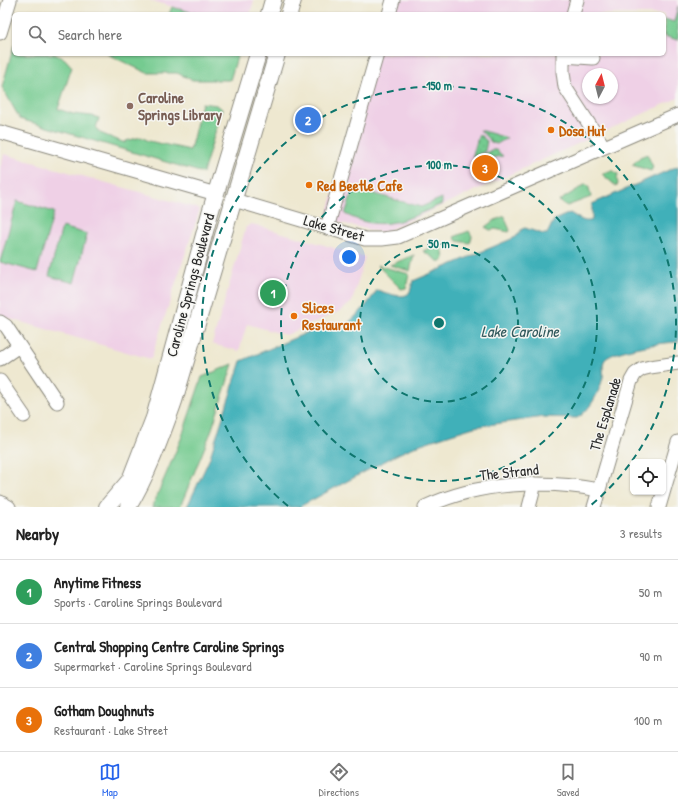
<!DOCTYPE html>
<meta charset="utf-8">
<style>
:root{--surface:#fff;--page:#f2f2f2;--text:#222;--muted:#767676;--line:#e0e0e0;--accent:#2563eb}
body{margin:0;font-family:"Patrick Hand",sans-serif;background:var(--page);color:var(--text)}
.controls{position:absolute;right:12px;bottom:12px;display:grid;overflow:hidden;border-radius:6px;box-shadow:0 1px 3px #0004}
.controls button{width:36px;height:36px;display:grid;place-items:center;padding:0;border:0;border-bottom:1px solid var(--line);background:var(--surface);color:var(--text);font:20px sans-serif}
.compass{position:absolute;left:582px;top:68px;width:36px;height:36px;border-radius:50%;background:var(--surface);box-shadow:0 1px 3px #0004;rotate:7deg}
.you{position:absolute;left:349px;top:257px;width:14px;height:14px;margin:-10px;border:3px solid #fff;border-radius:50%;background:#1a73e8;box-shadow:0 0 0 6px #1a73e833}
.badge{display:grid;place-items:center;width:26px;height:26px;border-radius:50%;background:var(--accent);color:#fff;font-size:13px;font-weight:700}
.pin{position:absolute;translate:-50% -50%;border:2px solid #fff;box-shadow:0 1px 4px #0006}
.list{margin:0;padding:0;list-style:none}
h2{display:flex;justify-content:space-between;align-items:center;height:52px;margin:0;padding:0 16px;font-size:17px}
h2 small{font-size:13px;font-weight:400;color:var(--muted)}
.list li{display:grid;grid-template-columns:26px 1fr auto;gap:12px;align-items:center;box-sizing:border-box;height:64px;padding:0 16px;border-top:1px solid var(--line)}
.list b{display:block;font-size:15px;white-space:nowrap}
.list p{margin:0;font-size:13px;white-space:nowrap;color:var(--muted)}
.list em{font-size:13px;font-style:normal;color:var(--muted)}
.icon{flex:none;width:22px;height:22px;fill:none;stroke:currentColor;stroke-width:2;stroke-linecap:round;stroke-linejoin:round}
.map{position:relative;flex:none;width:678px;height:507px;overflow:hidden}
.search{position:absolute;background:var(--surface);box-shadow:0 1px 3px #0004;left:12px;right:12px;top:12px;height:44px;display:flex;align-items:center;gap:10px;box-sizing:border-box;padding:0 14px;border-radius:6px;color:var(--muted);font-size:15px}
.sheet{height:244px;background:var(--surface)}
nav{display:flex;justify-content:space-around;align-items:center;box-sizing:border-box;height:56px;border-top:1px solid var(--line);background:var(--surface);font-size:11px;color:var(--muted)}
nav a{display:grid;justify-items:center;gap:2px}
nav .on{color:var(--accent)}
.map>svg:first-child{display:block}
.built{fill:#efd0e6;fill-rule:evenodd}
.green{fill:#74cb90;stroke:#507b5e}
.garden{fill:url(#garden-dots);stroke:#507b5e}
.water{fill:#40b0b9;stroke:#366e72}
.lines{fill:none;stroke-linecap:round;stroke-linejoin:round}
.minor-casing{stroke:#8c8a7e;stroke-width:15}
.major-casing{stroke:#8c8a7e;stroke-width:18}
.minor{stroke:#fff;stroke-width:13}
.major{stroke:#fff;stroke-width:16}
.ring{fill:none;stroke:#0f766e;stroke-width:2;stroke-dasharray:7 5}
.education-dot{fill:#8d6e63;stroke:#f6f6f2;stroke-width:1.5}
.food-dot{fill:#e8710a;stroke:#f6f6f2;stroke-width:1.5}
.labels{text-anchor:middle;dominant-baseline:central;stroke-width:3;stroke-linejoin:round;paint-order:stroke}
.education-label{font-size:15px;font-weight:bold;fill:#785e54;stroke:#f6f6f2;text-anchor:start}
.food-label{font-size:15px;font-weight:bold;fill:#c56008;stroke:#f6f6f2;text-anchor:start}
.street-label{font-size:15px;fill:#2b2b2b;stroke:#f6f6f2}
.water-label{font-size:16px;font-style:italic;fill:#325a5d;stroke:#f6f6f2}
.centre{fill:#0f766e;stroke:#f6f6f2;stroke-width:2}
.ring-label{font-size:12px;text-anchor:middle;font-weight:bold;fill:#0f766e;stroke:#f6f6f2;stroke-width:3;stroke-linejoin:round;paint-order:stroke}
</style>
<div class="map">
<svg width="678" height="507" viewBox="0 0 678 507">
<defs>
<pattern id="garden-dots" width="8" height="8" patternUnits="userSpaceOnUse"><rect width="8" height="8" fill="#74cb90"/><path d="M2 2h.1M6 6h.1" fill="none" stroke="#65ae7c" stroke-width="1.8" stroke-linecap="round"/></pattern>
</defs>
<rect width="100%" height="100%" fill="#f6f6f2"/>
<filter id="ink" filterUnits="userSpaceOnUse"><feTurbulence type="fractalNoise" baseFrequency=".025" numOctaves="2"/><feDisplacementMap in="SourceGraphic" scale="8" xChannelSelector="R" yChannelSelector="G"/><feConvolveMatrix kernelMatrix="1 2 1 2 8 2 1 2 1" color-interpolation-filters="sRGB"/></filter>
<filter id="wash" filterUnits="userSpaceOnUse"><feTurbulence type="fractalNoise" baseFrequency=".012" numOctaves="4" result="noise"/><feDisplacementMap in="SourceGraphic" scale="16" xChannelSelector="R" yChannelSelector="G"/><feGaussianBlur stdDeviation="0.9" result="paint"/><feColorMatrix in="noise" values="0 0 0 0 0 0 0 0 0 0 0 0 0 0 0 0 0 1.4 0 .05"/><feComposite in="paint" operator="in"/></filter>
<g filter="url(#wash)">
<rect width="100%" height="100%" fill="#eee8d0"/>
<!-- built -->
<path class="built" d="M149,0H254L250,14H198Z
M390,0H678V98L382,233L326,219L374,54H664V14H386ZM588,74H612V98H588Z
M4,154L200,209L151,359L0,316V168Z
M252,224L365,257L352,302L342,310L286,335L247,324L239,351L212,344L246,227Z"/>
<!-- green -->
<path class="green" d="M678,6V40L664,36L665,19L674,22Z
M172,7L198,14H169Z
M14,45V54H54L65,59L72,67L58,109L73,114L92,116L99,118L96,128L100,133L125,143L126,141L141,137L149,141L190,150L202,103L217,105L222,109L203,173L20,119L2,87Z
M107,54H238L230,80H192L177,73H147Z
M647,154L653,167L651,171L632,165L640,157Z
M612,170L618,174L617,179L618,184L616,186L602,174Z
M586,184L589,188L591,197L567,206L559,201Z
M354,188L421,207L442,198V204C407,219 383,234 345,214Z
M17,201L54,212L37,272L0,262Z
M505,216C505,221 509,226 510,231L509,232L495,229L490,230L485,227L493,221Z
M62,227L87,234L74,283L49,276Z
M469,231L472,236L470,243L457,241L454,237Z
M435,246H442L444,258L442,262L438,261L423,251Z
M414,255L410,271L390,265Z
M377,265L409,274L406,288L401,289Z
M233,364L211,432L180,507H152L181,439L202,377Z"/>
<!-- garden -->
<path class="garden" d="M480,130L507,138L497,144L492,143Z
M479,134L487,141L485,151L472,158Z
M491,150H496L503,156L473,161Z"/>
<!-- water -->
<path class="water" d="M678,166V342C666,342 609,350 604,361C602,366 604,372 603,377C600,391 590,411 577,418L543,417L474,427L451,434L421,444L398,454L299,507H187L209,460L241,361L327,324L342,328C357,316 367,306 377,290C384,292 403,300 409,293C411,290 412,285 413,281L516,237L522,229L525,228L543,234H547L554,220L570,213C577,217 585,224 592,220V204Z"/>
</g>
<g filter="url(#ink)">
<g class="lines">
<!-- minor casing -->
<g class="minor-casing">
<path id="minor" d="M389,14L393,0
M573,14L577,0
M0,33L10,0
M563,54V72L565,87L604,147
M563,56L593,58
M0,132L216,194
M234,200L365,239H382L398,237L678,115
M327,228L377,54
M0,322L6,326L57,402
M0,359L19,346
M0,381L24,416
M0,502L9,507
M425,507C478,482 543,479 599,490
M529,507L533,492L534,484
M594,507L631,381L635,374L642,369L650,367L678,363
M659,507L678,442"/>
</g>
<!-- major casing -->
<g class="major-casing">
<path id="major" d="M269,14L273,0
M289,14L293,0
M107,507L130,480L154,418L210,213L258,54
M128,507C148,474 161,437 174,401L277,54"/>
</g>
<!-- minor -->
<use href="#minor" class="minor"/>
<!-- major -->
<use href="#major" class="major"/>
</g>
</g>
<!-- distance rings -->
<g class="ring">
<circle cx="439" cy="323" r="79"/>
<circle cx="439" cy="323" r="158"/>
<path d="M288 506A237 237 0 1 1 590 506"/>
</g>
<!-- markers -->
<circle class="education-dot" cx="130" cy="106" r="4"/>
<g class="food-dot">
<circle cx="551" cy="130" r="4"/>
<circle cx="309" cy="185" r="4"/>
<circle cx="294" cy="316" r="4"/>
</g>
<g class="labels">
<!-- education labels -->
<g class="education-label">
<text x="138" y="97">Caroline<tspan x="138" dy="17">Springs Library</tspan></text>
</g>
<!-- food labels -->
<g class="food-label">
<text x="559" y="130">Dosa Hut</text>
<text x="317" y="185">Red Beetle Cafe</text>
<text x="302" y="307">Slices<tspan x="302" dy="17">Restaurant</tspan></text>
</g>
<!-- street labels -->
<g class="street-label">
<text transform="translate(334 228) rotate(16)">Lake Street</text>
<text transform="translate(190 285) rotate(-75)">Caroline Springs Boulevard</text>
<text transform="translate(605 414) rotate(-73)">The Esplanade</text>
<text transform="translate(509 472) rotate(-6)">The Strand</text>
</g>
<!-- water labels -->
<g class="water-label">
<text x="520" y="331">Lake Caroline</text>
</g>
</g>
<circle cx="439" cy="323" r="6" class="centre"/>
<g class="ring-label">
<text x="439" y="90">150 m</text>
<text x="439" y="169">100 m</text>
<text x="439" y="248">50 m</text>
</g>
</svg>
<div class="controls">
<button><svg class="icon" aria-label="locate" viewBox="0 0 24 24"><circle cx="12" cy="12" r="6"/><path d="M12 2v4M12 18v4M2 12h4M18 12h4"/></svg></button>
</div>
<svg class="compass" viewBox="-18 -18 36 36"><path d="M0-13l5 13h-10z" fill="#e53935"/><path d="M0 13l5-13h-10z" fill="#767676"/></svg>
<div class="you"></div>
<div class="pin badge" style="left:273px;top:293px;background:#2e9e5b">1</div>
<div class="pin badge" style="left:308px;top:120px;background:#3f7fe0">2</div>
<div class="pin badge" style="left:485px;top:168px;background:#e8710a">3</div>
<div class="search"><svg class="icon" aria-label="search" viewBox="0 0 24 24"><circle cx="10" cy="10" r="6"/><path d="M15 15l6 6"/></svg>Search here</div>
</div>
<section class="sheet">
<h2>Nearby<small>3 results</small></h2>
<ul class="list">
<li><span class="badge" style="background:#2e9e5b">1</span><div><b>Anytime Fitness</b><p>Sports · Caroline Springs Boulevard</p></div><em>50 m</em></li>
<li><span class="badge" style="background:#3f7fe0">2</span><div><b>Central Shopping Centre Caroline Springs</b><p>Supermarket · Caroline Springs Boulevard</p></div><em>90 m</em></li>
<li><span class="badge" style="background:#e8710a">3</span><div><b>Gotham Doughnuts</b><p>Restaurant · Lake Street</p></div><em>100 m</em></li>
</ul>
</section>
<nav>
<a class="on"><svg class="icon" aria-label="map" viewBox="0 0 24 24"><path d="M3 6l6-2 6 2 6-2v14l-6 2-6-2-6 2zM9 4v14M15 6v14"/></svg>Map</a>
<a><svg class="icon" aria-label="directions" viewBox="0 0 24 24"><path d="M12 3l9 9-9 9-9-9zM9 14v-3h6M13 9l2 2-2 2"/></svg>Directions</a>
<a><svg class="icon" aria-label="saved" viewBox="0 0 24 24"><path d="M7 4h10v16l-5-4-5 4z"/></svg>Saved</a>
</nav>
